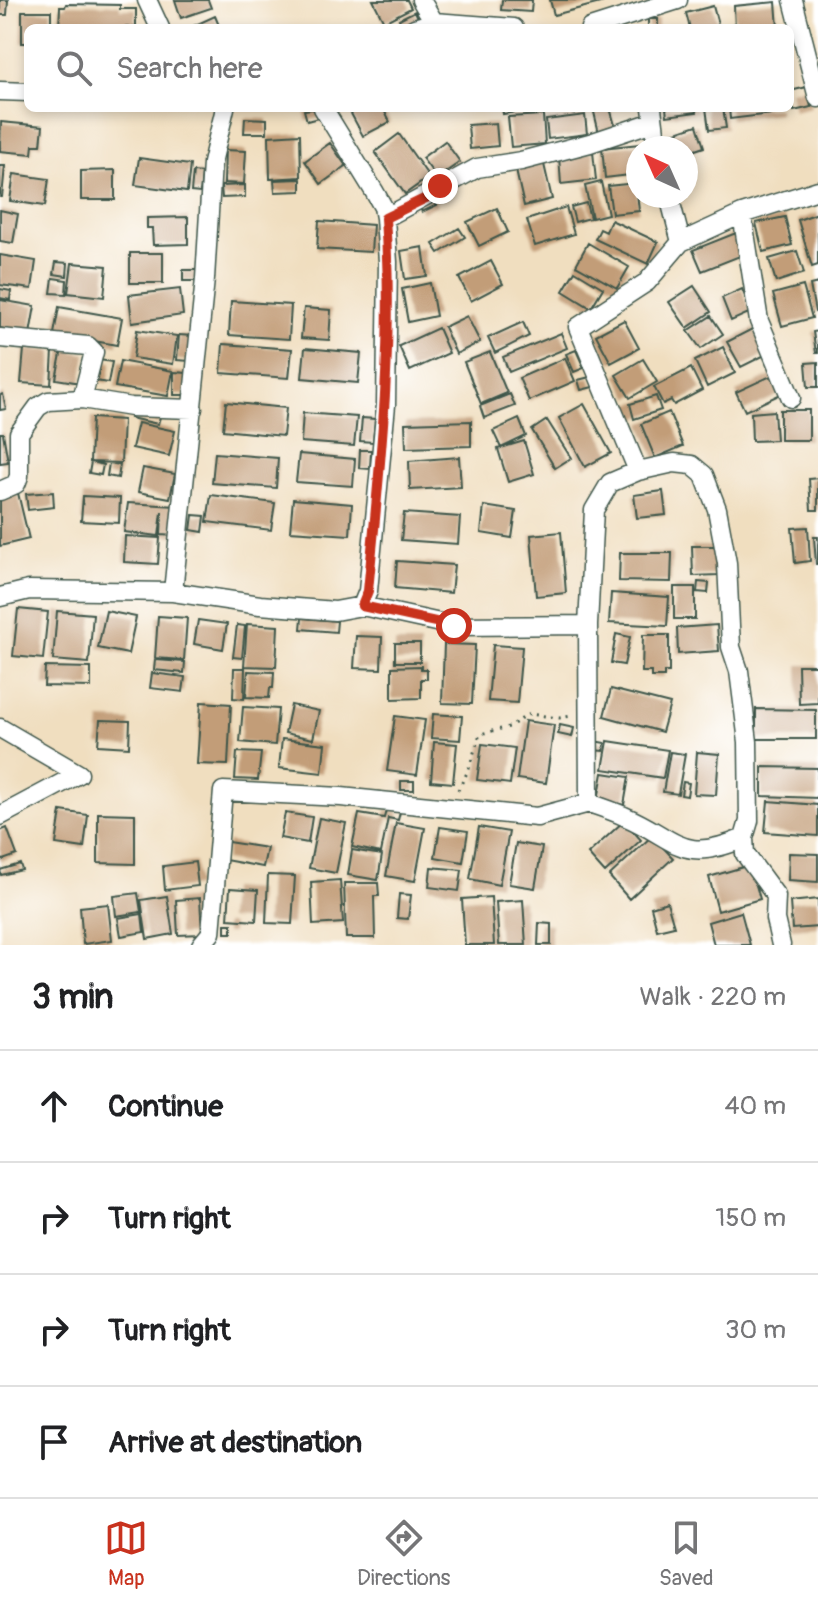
<!DOCTYPE html>
<meta charset="utf-8">
<style>
:root{--surface:#fff;--page:#f2f2f2;--text:#202124;--muted:#757577;--line:#e0e0e0;--accent:#c8321e}
body{margin:0;font-family:Pangolin,sans-serif;background:var(--page);color:var(--text)}
.compass{position:absolute;left:626px;top:136px;width:72px;height:72px;border-radius:50%;background:var(--surface);box-shadow:0 4px 12px #0003;rotate:315deg}
.stop{position:absolute;width:24px;height:24px;margin:-18px;border:6px solid #c8321e;border-radius:50%;background:#fff}
.stop.end{background:#c8321e;border-color:#fff;box-shadow:0 2px 8px #0008}
.list{margin:0;padding:0;list-style:none}
h2{display:flex;justify-content:space-between;align-items:center;height:104px;margin:0;padding:0 32px;font-size:34px}
h2 small{font-size:26px;font-weight:400;color:var(--muted)}
.list li{display:grid;grid-template-columns:52px 1fr auto;gap:24px;align-items:center;box-sizing:border-box;height:112px;padding:0 32px;border-top:2px solid var(--line)}
.list b{display:block;font-size:30px;white-space:nowrap}
.list em{font-size:26px;font-style:normal;color:var(--muted)}
.icon{flex:none;width:44px;height:44px;fill:none;stroke:currentColor;stroke-width:2;stroke-linecap:round;stroke-linejoin:round}
.map{position:relative;flex:none;width:818px;height:945px;overflow:hidden}
.search{position:absolute;background:var(--surface);box-shadow:0 4px 12px #0003;left:24px;right:24px;top:24px;height:88px;display:flex;align-items:center;gap:20px;box-sizing:border-box;padding:0 28px;border-radius:12px;color:var(--muted);font-size:30px}
.sheet{height:552px;background:var(--surface)}
nav{display:flex;justify-content:space-around;align-items:center;box-sizing:border-box;height:112px;border-top:2px solid var(--line);background:var(--surface);font-size:22px;color:var(--muted)}
nav a{display:grid;justify-items:center;gap:4px}
nav .on{color:var(--accent)}
.map>svg:first-child{display:block}
.building{fill:#c29d78}
.lines{fill:none;stroke-linecap:round;stroke-linejoin:round}
.minor-casing{stroke:#3e5549;stroke-width:21}
.path{stroke:#3e5549;stroke-width:3;stroke-dasharray:2 6;stroke-linecap:butt}
.minor{stroke:#fff;stroke-width:18}
.route{stroke:#c8321e;stroke-width:10}
</style>
<div class="map">
<svg width="818" height="945" viewBox="0 0 818 945">
<rect width="100%" height="100%" fill="#fff"/>
<filter id="ink" filterUnits="userSpaceOnUse"><feTurbulence type="fractalNoise" baseFrequency=".0125" numOctaves="2"/><feDisplacementMap in="SourceGraphic" scale="16" xChannelSelector="R" yChannelSelector="G"/><feConvolveMatrix kernelMatrix="1 2 1 2 8 2 1 2 1" color-interpolation-filters="sRGB"/></filter>
<filter id="wash" filterUnits="userSpaceOnUse"><feTurbulence type="fractalNoise" baseFrequency=".006" numOctaves="4" result="noise"/><feDisplacementMap in="SourceGraphic" scale="32" xChannelSelector="R" yChannelSelector="G"/><feGaussianBlur stdDeviation="1.8" result="paint"/><feColorMatrix in="noise" values="0 0 0 0 0 0 0 0 0 0 0 0 0 0 0 0 0 1.4 0 .05"/><feComposite in="paint" operator="in"/></filter>
<g filter="url(#wash)">
<rect width="100%" height="100%" fill="#f0debf"/>
<g id="blocks">
<!-- building -->
<path class="building" d="M0,0H8L7,15H0Z
M175,0H208L211,8L181,18Z
M373,0H407L411,8L384,22Z
M502,0H532L531,12L501,10Z
M550,0H608V1L554,15Z
M776,2L778,28H735L734,6Z
M66,4L120,5V9H136V27L59,28L60,7H65Z
M713,6L719,28H690L686,13Z
M22,11H51V28H28V43H22Z
M415,11L419,20L403,28L399,19Z
M215,16L220,28H189Z
M648,19H658V28H648Z
M807,87L811,107L794,111L790,91Z
M320,108L322,117L307,121L304,110Z
M348,108H383L390,122L363,136Z
M502,108H523V111L503,114Z
M593,108H610L616,129L599,133Z
M666,108H696L697,112L667,116Z
M706,108H723L726,128L709,130Z
M729,108H779V113L730,119Z
M543,115L545,144L511,147L508,117Z
M585,115L587,134L548,139L546,120Z
M245,118L267,119V133H244Z
M1,122L43,126L41,145H33L32,154L0,151Z
M496,123L498,146L470,149L468,125Z
M697,125L704,147L686,153V148H672L667,135Z
M300,134L301,177L270,179L269,136Z
M399,134L429,177L405,194L375,152Z
M445,141L460,162L437,178L422,158Z
M330,143L346,166L321,184L305,161Z
M649,143L650,148H638V174L605,178L602,148Z
M225,150L246,151L244,184L224,183Z
M593,152L596,180L561,184L559,156Z
M139,158L190,165L187,192L135,185Z
M543,160L552,199L524,206L515,166Z
M0,166H5L2,197H0Z
M115,170V200H81V171Z
M193,172L202,173L200,193L191,192Z
M14,174L49,179L45,206L10,201Z
M301,179V191L275,192L274,180Z
M601,182L608,214L592,218L585,186Z
M636,183L639,211L612,214L608,186Z
M245,185V197L222,198L221,186Z
M434,197L437,205L422,212L418,204Z
M586,203L590,218L575,222L571,207Z
M566,207L574,234L535,246L527,220Z
M497,208L508,232L479,246L467,222Z
M0,210L18,214L13,243L0,241Z
M818,213V265L812,267L798,220Z
M188,217V244L153,245L152,228H147V218Z
M785,217L792,245L763,252L756,223Z
M611,220L658,242L648,264L595,239L600,229L606,232Z
M319,221L373,225L371,252L317,249Z
M459,228L465,237L439,253L433,244Z
M736,233L745,254L702,271L693,250Z
M588,243L629,267L617,288L576,265Z
M423,247L427,276L405,279L401,251Z
M797,251L804,273L776,282L769,259Z
M130,253H163V283H130Z
M0,255L36,261L32,289L0,285Z
M491,261L503,284L471,301L459,278Z
M56,262L68,263L67,276L54,274Z
M72,263L107,266L104,297L68,293Z
M183,270H201L200,281H183Z
M575,271L603,288L591,308L563,291Z
M53,278L67,280L66,294L51,293Z
M430,283L436,316L408,322L402,289Z
M818,283V311L815,312L810,285Z
M694,286L711,312L687,328L669,302Z
M803,286L812,318L782,326L773,294Z
M0,289L11,291L10,300L0,298Z
M180,289L183,315L132,322L129,295Z
M742,289L751,312L731,321L722,298Z
M0,300L35,306L30,334L0,328Z
M231,301L291,305L289,339L229,335Z
M59,307L122,318L117,345L54,334Z
M304,308L331,310L329,340L301,338Z
M467,316L480,342L456,354L444,327Z
M711,316L723,334L701,349L688,331Z
M624,320L639,348L611,363L596,335Z
M523,322L529,336L495,353L488,338Z
M438,328L449,353L410,371L399,346Z
M754,328L767,354L741,367L727,342Z
M137,330L177,336L173,364L133,358Z
M818,331V353H816L813,332Z
M561,333L567,348L509,372L503,357Z
M179,335L192,336L190,361L177,360Z
M223,344L292,349L289,378L221,373Z
M723,347L735,373L707,387L695,361Z
M305,348L361,353L358,383L302,378Z
M24,349L53,351L51,385L21,383Z
M62,349L86,354L81,383L56,379Z
M576,350L584,368L574,372L566,354Z
M490,352L507,393L481,404L464,362Z
M565,358L575,381L529,401L519,378Z
M93,359L112,362L108,383L89,380Z
M643,359L657,382L630,398L616,375Z
M120,361L173,371L168,396L115,387Z
M818,362V387H808L806,363Z
M691,368L702,390L674,405L671,400L663,404L654,387Z
M174,372L187,373L186,395H174Z
M773,375L781,394L745,411L736,392Z
M590,377L593,387L581,390L578,380Z
M3,394L6,409L0,410V395Z
M510,394L515,406L484,418L480,406Z
M656,396L661,410L634,419L630,404Z
M226,402L286,408L283,436L223,430Z
M584,404L611,453L585,467L559,418Z
M132,410L160,417L158,424L130,418Z
M780,410H809V440H780Z
M774,411L776,440L752,441L751,413Z
M669,412L683,446L655,458L641,424Z
M303,413L357,417L354,446L301,442Z
M92,418L123,420L121,463L90,462Z
M362,418L375,419L373,442L360,441Z
M519,419L526,436L501,448L493,431Z
M547,420L571,458L555,468L532,430Z
M471,421V446L406,448L405,423Z
M138,423L175,431L169,456L132,448Z
M0,433H3L8,462L0,463Z
M524,441L534,474L508,482L498,449Z
M360,450H371L370,469L359,468Z
M215,453L278,458L276,488L212,483Z
M299,454L355,459L353,486L296,482Z
M459,457L461,487L410,490L409,461Z
M91,462L103,465L101,475L89,473Z
M109,463L120,465L118,478L107,476Z
M143,468L175,474L170,498L138,492Z
M818,478V510H811L809,479Z
M663,491L666,515L637,518L634,495Z
M53,492L54,507L28,510L26,494Z
M18,493L29,539L0,546V498Z
M211,495L275,503L271,530L207,522Z
M83,496L120,498L119,523L81,521Z
M293,499L352,504L350,535L290,531Z
M128,503L176,506L174,536L161,535L162,512L159,536L124,532Z
M484,506L516,511L512,538L481,533Z
M404,513L460,517L458,544L401,540Z
M193,515L205,516L203,532L191,530Z
M808,527L810,561L795,563L792,528Z
M561,532L566,593L536,596L531,535Z
M125,536L160,538L158,564L124,562Z
M814,537H818V564H816Z
M692,546H717L718,575L693,576Z
M620,553H672L671,582L619,581Z
M397,561L454,565L451,593L395,588Z
M698,582L709,583L708,593L697,592Z
M674,587H695V619H674Z
M611,593L669,597L667,626L609,623Z
M18,609L48,612L43,659L13,656Z
M57,611L93,614L89,663L53,660Z
M106,611L136,617L128,654L98,648Z
M158,616L187,618L184,660L155,658Z
M302,618L337,621L336,632L301,629Z
M198,620L227,624L223,649L194,644Z
M247,624L278,626L276,667L244,666Z
M237,625L245,626L242,658L233,657Z
M717,625L719,651L678,654L677,628Z
M616,634L630,637L624,665L611,663Z
M643,635H669V672H664V677H651V672H642Z
M356,636L382,637L381,669L354,668Z
M395,643H420V662H395Z
M444,644L475,645L472,704L442,703Z
M493,645L522,647L517,703L488,701Z
M155,660L185,662L184,673L154,670Z
M798,665H818V703L799,704Z
M421,666V669H427V679H421V698L392,699V667Z
M45,667L91,668V687L44,686Z
M234,668H245L244,699L233,698Z
M248,671L274,672L273,688H270L269,698L246,697Z
M152,673L185,677L183,692L150,688Z
M611,689L670,704L662,732L604,716Z
M201,702L231,704L228,765L197,764Z
M291,705L319,711L313,739L285,733Z
M243,707L278,709L275,745L240,742Z
M756,709L816,710V739H756Z
M433,714L462,716L460,740L431,738Z
M395,716L425,720L417,775L387,771Z
M100,720L130,721L129,747L98,745Z
M525,721L554,725L546,783L517,779Z
M560,725L574,728L572,737L558,734Z
M282,739L325,744L322,773L279,768Z
M594,741L605,743L604,751L593,750Z
M608,741L668,750L663,778L603,769Z
M434,742L457,744L453,783L431,781Z
M482,744L515,748L510,784L477,780Z
M237,752L261,753L258,780L235,779Z
M670,752L685,754L678,794L663,792Z
M697,752L719,754L716,795L694,794Z
M762,767L818,768L817,798L762,796Z
M603,773L629,777L624,805L598,800Z
M401,781H414V790H401Z
M683,782L689,783L687,796L681,795Z
M768,801L818,805V836L765,832Z
M386,810L400,812L398,820L388,818L381,853L352,847L359,814L384,818Z
M61,811L88,815L84,848L56,844Z
M98,813L135,814V864L98,863Z
M285,813L312,817L308,843L280,838Z
M319,818L346,823L336,873L309,868Z
M624,821L641,840L605,873L588,854Z
M396,823L425,828L415,881L386,876Z
M440,827L468,831L463,862L435,857Z
M479,827L509,832L499,885L470,879Z
M7,828L17,855L0,861V831Z
M652,836L673,858L629,899L609,876Z
M228,842L267,848L263,867L225,860Z
M516,843L542,847L535,888L509,884Z
M352,850L382,855L378,880L348,875Z
M789,853L818,854V882L788,880Z
M195,862L198,886L165,890L163,866Z
M20,864L22,870L1,875L0,870Z
M750,865L760,899L718,911L709,877Z
M431,867L462,870L459,891L429,887Z
M268,875L295,876L292,924L266,923Z
M340,880L343,923L313,925L311,882Z
M344,883H378L379,896H374L375,938H346Z
M230,888L258,890L256,921L228,919Z
M138,893L141,912L116,916L114,896Z
M399,894L411,895L408,919L397,918Z
M167,896L173,934L147,939L141,900Z
M491,897L494,945H465L462,899Z
M200,898L202,934L178,935L176,900Z
M818,899V927L792,929L790,902Z
M523,900L526,945H499L496,902Z
M667,902L674,926L657,930L651,907Z
M108,904L112,940L83,944L80,907Z
M741,912L750,945H714L708,922Z
M142,914L144,932L121,936L118,918Z
M539,923L551,924V945H538Z
M225,924H232V933H225Z"/>
</g>
</g>
<g filter="url(#ink)">
<use href="#blocks" fill-opacity="0" stroke="#3e5549" stroke-width="2"/>
<g class="lines">
<!-- minor casing -->
<g class="minor-casing">
<path id="minor" d="M147,0L160,28
M421,0L434,22
M793,0L818,98
M414,28L434,22L514,28
M590,28L678,0
M0,91L28,92
M323,108L374,191L383,207L385,218L388,262L386,405L368,591L362,606
M652,108L657,148
M669,196L681,242
M742,214L759,321L791,398
M385,218L477,168L521,161L590,143L653,122
M0,338L88,346L94,352L82,399
M638,471L578,327L647,282L681,242L742,214L818,190
M0,491L16,484L19,476V433L38,407L48,401L82,399L131,407L193,409
M173,592L205,279L212,163L225,108
M0,597L29,590L173,592L260,605L335,611L362,606L454,626L588,625
M0,728L79,774L0,816
M744,838C680,865 678,839 624,816C613,811 601,807 589,803L588,625L594,510L610,483L638,471L674,463L692,465L704,475L717,509L727,563L731,647L739,671L748,742L749,821L744,838L745,854L776,896L775,919L781,945
M201,945L211,933L223,791L341,797L537,817L589,803"/>
</g>
<!-- path -->
<path class="path" d="M458,790L468,771L480,734L509,727L529,714L559,718L571,716"/>
<!-- minor -->
<use href="#minor" class="minor"/>
</g>
</g>
<g class="lines" filter="url(#ink)">
<!-- route -->
<path class="route" d="M440,186L426,198L385,218C394,343 380,467 368,591L362,606L454,626"/>
</g>
</svg>
<svg class="compass" viewBox="-18 -18 36 36"><path d="M0-13l5 13h-10z" fill="#e53935"/><path d="M0 13l5-13h-10z" fill="#757577"/></svg>
<div class="stop" style="left:454px;top:626px"></div>
<div class="stop end" style="left:440px;top:186px"></div>
<div class="search"><svg class="icon" aria-label="search" viewBox="0 0 24 24"><circle cx="10" cy="10" r="6"/><path d="M15 15l6 6"/></svg>Search here</div>
</div>
<section class="sheet">
<h2>3 min<small>Walk · 220 m</small></h2>
<ul class="list">
<li><svg class="icon" aria-label="ahead" viewBox="0 0 24 24"><path d="M12 20V5M6 11l6-6 6 6"/></svg><div><b>Continue</b></div><em>40 m</em></li>
<li><svg class="icon" aria-label="right" viewBox="0 0 24 24"><path d="M7 20v-9h11M14 6l5 5-5 5"/></svg><div><b>Turn right</b></div><em>150 m</em></li>
<li><svg class="icon" aria-label="right" viewBox="0 0 24 24"><path d="M7 20v-9h11M14 6l5 5-5 5"/></svg><div><b>Turn right</b></div><em>30 m</em></li>
<li><svg class="icon" aria-label="arrive" viewBox="0 0 24 24"><path d="M6 21V4h12l-3 4 3 4H6"/></svg><div><b>Arrive at destination</b></div></li>
</ul>
</section>
<nav>
<a class="on"><svg class="icon" aria-label="map" viewBox="0 0 24 24"><path d="M3 6l6-2 6 2 6-2v14l-6 2-6-2-6 2zM9 4v14M15 6v14"/></svg>Map</a>
<a><svg class="icon" aria-label="directions" viewBox="0 0 24 24"><path d="M12 3l9 9-9 9-9-9zM9 14v-3h6M13 9l2 2-2 2"/></svg>Directions</a>
<a><svg class="icon" aria-label="saved" viewBox="0 0 24 24"><path d="M7 4h10v16l-5-4-5 4z"/></svg>Saved</a>
</nav>
